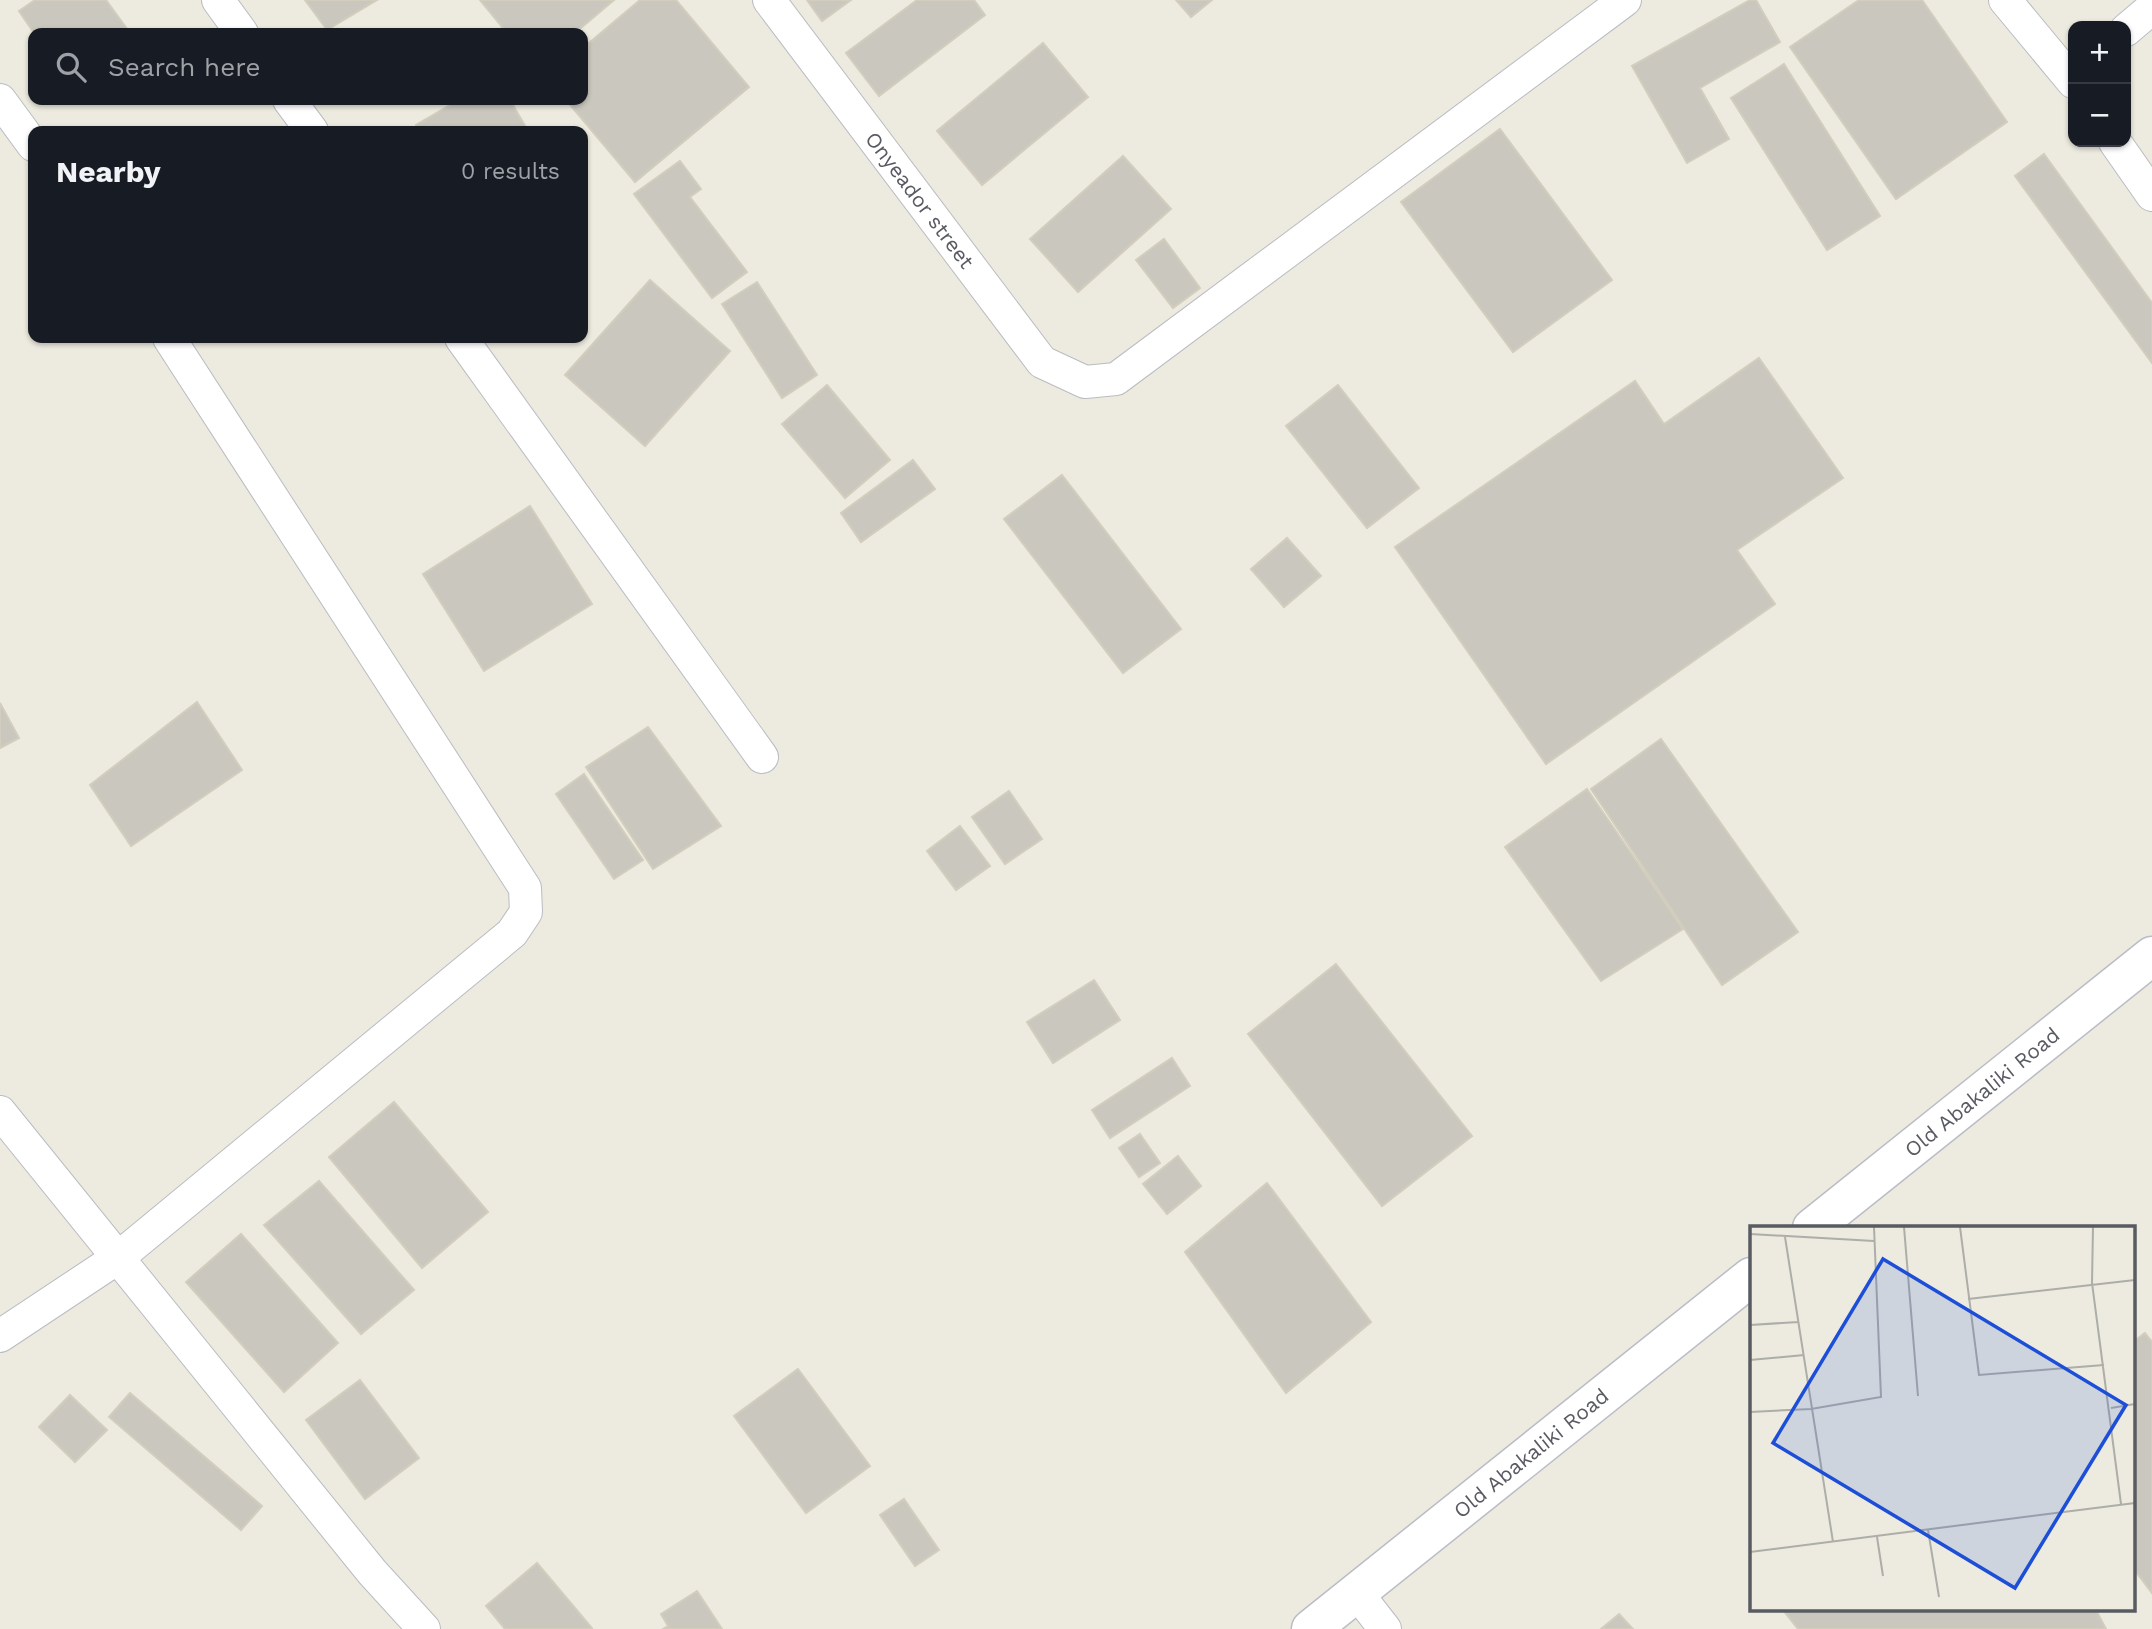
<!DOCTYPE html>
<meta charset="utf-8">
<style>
:root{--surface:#171b24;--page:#20242c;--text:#f1f3f6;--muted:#9ea1a6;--line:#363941}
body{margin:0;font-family:"Work Sans",sans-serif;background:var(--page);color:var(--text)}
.controls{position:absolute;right:21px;top:21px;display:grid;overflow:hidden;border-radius:14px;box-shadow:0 2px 5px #0004}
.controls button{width:63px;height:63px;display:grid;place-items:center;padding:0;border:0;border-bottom:2px solid var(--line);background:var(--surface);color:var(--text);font:35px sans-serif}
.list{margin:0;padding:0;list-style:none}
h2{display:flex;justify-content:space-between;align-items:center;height:91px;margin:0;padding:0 28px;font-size:30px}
h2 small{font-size:23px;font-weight:400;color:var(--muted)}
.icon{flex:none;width:38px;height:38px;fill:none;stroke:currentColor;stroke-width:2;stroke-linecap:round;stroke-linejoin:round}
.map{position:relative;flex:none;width:2152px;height:1629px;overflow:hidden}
.search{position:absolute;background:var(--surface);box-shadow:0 2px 5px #0004;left:28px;top:28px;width:560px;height:77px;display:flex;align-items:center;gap:18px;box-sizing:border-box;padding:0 24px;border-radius:14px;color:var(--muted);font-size:26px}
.panel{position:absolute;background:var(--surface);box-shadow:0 2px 5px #0004;left:28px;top:126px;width:560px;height:217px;border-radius:14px}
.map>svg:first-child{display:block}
.building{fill:#cac8be;stroke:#d2cdbd;stroke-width:2}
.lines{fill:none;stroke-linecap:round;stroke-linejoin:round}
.street-casing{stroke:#babcc2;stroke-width:34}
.secondary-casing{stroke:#babdc5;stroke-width:41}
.street{stroke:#fff;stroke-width:32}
.secondary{stroke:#fff;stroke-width:38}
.labels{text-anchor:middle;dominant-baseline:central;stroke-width:7;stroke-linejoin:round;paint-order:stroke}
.street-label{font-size:21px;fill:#585b62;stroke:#fff}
.inset-road{fill:none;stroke:#adada9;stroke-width:2}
.view{fill:#1d4ed8;fill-opacity:0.15;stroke:#1d4ed8;stroke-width:3.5}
.inset-edge{fill:none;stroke:#585b62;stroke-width:3.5}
</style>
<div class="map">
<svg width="2152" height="1629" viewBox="0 0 2152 1629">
<rect width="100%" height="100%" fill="#edebdf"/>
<!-- building -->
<path class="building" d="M35,0H106L130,33H34L19,11Z
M305,0H377L327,30Z
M480,0H614L575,33H507Z
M640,0H676L749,87L635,182L566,100H583V48Z
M807,0H851L822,21Z
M917,0H974L985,15L879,96L846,53Z
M1176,0H1212L1191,17Z
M1750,0H1756L1780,42L1700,88L1729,139L1687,163L1632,66Z
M1859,0H1922L2007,122L1896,199L1790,47Z
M1043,43L1088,97L982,185L937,131Z
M1784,64L1880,216L1827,250L1731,98Z
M459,100H510L528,131H419L416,125Z
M1500,129L1612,280L1513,352L1401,202Z
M2044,154L2152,303V363L2015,176Z
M1123,156L1171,209L1078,292L1030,239Z
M680,161L701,189L690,197L747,272L712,298L634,194Z
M1164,239L1200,288L1173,308L1136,260Z
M650,280L730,351L645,446L565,375Z
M757,282L817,375L782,398L722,304Z
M1759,358L1843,478L1737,550L1775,604L1546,764L1395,547L1635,381L1664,424Z
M827,385L890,460L845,498L782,424Z
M1338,385L1419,488L1367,528L1286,426Z
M913,460L935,489L861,542L841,513Z
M1062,475L1181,629L1123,673L1004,519Z
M530,506L592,604L484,671L423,574Z
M1287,538L1321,576L1284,607L1251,569Z
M197,702L242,770L131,846L90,785Z
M0,703L19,738L0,748Z
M648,727L721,826L653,869L586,767Z
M1661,739L1798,932L1722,985L1591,789Z
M584,774L643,860L614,879L556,794Z
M1587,789L1683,929L1601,981L1505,847Z
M1009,791L1042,839L1005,864L972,817Z
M960,826L990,866L956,890L927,851Z
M1336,964L1472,1136L1382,1206L1248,1034Z
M1094,980L1120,1020L1053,1063L1027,1022Z
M1172,1058L1190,1086L1110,1138L1092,1110Z
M394,1102L488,1212L422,1268L329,1157Z
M1140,1134L1160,1163L1139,1177L1119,1148Z
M1178,1156L1201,1186L1167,1214L1143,1184Z
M319,1181L414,1290L361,1334L264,1225Z
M1267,1183L1371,1322L1286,1393L1185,1252Z
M241,1234L338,1343L284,1392L186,1282Z
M2145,1333L2152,1342V1593L2133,1568V1342Z
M798,1369L870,1466L806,1513L734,1416Z
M360,1380L419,1458L365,1499L306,1420Z
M130,1393L262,1506L241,1530L109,1417Z
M70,1395L107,1430L75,1462L39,1427Z
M904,1499L939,1550L915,1566L880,1515Z
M537,1563L592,1628V1629H505L486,1606Z
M697,1591L722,1629H663L668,1626L661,1614Z
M1783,1610H2096L2106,1629H1798Z
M1619,1614L1633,1629H1601Z"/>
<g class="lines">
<!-- street casing -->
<g class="street-casing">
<path id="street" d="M218,0L242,33
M769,0L1042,362L1085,382L1116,379L1625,0
M2005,0L2073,82
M2126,30L2152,8
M0,100L33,145
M289,100L312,131
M2115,142L2152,195
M461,338L762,757
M0,1112L372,1572L424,1629
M0,1336L119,1257L512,933L526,912L525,888L169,338
M1357,1593L1385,1629"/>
</g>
<!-- secondary casing -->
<g class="secondary-casing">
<path id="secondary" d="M1812,1228L2152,956
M1311,1629L1751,1277"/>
</g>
<!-- street -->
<use href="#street" class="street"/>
<!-- secondary -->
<use href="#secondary" class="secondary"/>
</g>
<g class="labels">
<!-- street labels -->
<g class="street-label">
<text transform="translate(920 200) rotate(53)">Onyeador street</text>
<text transform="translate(1982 1092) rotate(-39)">Old Abakaliki Road</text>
<text transform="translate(1531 1453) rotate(-39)">Old Abakaliki Road</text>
</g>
</g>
<!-- overview -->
<g transform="translate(1750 1226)">
<rect width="385" height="385" fill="#edebdf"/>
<path class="inset-road" d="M154,1L168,170M210,1L229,149L354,139M343,1L342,57L371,278M0,8L124,15M35,11L83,316M218,73L385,54M0,99L48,96M0,134L54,129M361,182L385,178M0,186L61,183L131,171L124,1M178,304L189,371M127,311L133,350M0,326L385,277"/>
<path class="view" d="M133,33L376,179L265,362L23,217Z"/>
<rect width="385" height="385" class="inset-edge"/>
</g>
</svg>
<div class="controls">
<button>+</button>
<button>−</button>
</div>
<div class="search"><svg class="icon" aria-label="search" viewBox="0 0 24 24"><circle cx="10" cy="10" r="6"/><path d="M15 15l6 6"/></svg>Search here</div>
<section class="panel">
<h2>Nearby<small>0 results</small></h2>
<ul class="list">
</ul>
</section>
</div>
